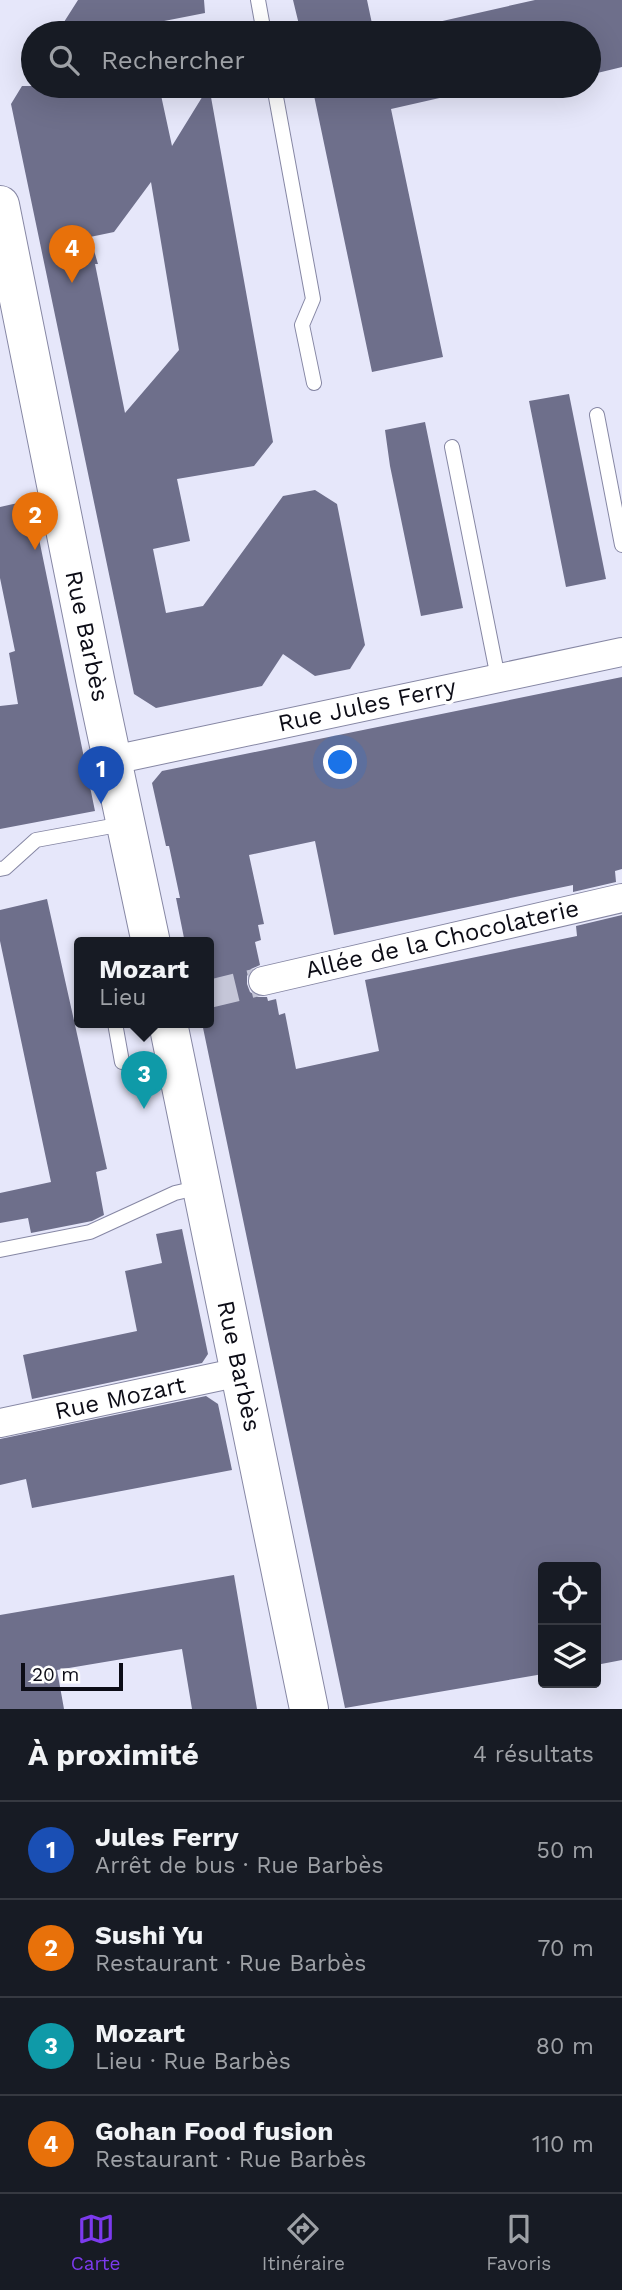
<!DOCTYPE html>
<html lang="fr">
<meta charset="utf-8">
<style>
:root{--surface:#171b24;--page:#20242c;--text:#f1f3f6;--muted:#9ea1a6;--line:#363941;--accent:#7c3aed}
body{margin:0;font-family:"Work Sans",sans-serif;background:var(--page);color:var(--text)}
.controls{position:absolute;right:21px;bottom:21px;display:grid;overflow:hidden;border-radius:7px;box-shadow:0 7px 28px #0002}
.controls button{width:63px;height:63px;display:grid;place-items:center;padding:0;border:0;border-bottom:2px solid var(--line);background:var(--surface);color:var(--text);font:35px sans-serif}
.scale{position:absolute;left:21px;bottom:18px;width:102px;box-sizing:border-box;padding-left:7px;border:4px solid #0c0c16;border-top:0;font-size:19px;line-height:24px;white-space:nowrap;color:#0c0c16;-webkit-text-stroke:5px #fff;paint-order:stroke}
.you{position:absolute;left:341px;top:763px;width:24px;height:24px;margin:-18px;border:5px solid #fff;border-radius:50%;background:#1a73e8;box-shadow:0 0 0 10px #1a73e833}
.badge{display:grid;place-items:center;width:46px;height:46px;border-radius:50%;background:var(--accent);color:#fff;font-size:23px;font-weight:700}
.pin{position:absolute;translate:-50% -58px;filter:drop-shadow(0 2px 4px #0008)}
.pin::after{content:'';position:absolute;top:37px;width:24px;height:21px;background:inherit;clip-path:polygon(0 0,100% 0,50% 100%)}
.popup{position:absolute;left:74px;top:937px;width:140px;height:91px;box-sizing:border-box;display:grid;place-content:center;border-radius:7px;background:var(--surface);filter:drop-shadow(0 2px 5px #0005);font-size:23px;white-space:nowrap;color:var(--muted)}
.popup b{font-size:26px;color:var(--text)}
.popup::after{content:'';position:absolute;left:50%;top:100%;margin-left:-14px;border:14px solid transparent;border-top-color:var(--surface)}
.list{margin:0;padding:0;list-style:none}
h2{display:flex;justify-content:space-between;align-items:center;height:91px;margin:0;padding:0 28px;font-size:30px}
h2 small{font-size:23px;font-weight:400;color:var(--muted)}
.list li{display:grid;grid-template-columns:46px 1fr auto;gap:21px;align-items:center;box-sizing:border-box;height:98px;padding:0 28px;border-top:2px solid var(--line)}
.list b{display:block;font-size:26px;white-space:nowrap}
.list p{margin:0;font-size:23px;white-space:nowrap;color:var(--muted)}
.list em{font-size:23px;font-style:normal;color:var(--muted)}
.icon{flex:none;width:38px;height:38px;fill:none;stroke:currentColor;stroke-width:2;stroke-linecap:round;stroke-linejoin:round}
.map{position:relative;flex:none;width:622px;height:1709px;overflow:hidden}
.search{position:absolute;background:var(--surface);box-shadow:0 7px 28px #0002;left:21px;right:21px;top:21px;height:77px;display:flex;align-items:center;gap:18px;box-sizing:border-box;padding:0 24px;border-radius:38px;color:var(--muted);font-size:26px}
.sheet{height:483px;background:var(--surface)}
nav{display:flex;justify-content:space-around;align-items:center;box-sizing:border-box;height:98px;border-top:2px solid var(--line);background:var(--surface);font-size:19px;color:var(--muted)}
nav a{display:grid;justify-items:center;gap:4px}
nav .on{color:var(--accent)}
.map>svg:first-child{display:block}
.building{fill:#6e6f8b;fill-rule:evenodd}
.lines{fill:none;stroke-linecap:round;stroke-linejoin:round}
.street-tunnel{stroke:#c5c6d8;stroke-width:28;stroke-dasharray:28 14;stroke-linecap:butt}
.lane-casing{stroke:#8687a4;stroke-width:16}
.street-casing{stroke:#8687a4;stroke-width:30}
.secondary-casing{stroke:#8687a4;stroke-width:40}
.lane{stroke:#fff;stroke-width:14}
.street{stroke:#fff;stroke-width:28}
.secondary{stroke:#fff;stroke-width:38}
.labels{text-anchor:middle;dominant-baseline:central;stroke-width:7;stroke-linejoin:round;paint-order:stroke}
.street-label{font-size:24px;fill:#0c0c16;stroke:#fff}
</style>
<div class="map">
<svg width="622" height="1709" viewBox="0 0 622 1709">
<rect width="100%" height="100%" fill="#e6e7fa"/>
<!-- building -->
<path class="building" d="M78,0H204L205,13L103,33H57Z
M293,0H367L374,33H301Z
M535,0H622V67L589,75V33H439L438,22Z
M22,86H159L172,146L209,86L273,442L254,466L177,479L190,541L153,549L166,613L203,606L283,496L315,490L337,504L365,645L350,669L315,676L283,654L262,686L156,708L134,694L11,104ZM151,182L179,350L125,413L95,264H98L90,237L114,232Z
M312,86H442L444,97L391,109L443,357L372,372Z
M569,394L606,579L566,587L529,401Z
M425,422L463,608L421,616L390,466L385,430Z
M31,500L95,811L0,829V706L18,704L9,653L15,651L0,578V507Z
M622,677V869L615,871L616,882L573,892V885L334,935L315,841L249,855L264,924L258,925L261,940L255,942L260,965L251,969L247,976V984L250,992L258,997H267L268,1001L276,999L279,1015L285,1013L296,1069L379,1051L365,980L577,936L576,926L622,915V1660L596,1665V1567H543V1674L345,1708L202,1023H209V943H185L176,898H180L169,846H166L152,783L162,771Z
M47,899L107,1169L96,1172L104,1215L92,1221L31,1233L28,1218L0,1223V1193L51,1182L0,941V910Z
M182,1229L208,1354L202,1363L32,1399L23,1355L137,1331L125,1271L162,1263L156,1234Z
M206,1396L218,1404L232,1470L32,1508L26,1479L0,1485V1439Z
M234,1575L257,1709H192L182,1649L57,1670L64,1709H0V1615Z"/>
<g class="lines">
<!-- street-tunnel -->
<path class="street-tunnel" d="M209,994L263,981"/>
<!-- lane casing -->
<g class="lane-casing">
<path id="lane" d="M258,0L264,33
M274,86L313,299L302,325L314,383
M597,415L622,545
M452,447L498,678
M0,869L5,868L36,840L123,824
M115,1023L122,1062
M0,1250L90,1232L175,1193L201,1187"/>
</g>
<!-- street casing -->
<g class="street-casing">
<path id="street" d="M113,760L622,652
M263,981L622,898
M0,1423L240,1372"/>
</g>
<!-- secondary casing -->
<g class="secondary-casing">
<path id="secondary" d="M0,205L96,684L151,943
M168,1023L309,1709"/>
</g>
<!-- lane -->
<use href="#lane" class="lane"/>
<!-- street -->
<use href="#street" class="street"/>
<!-- secondary -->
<use href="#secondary" class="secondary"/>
</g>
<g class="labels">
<!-- street labels -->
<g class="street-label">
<text transform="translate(87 636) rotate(78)">Rue Barbès</text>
<text transform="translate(367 705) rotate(-12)">Rue Jules Ferry</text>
<text transform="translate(442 939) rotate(-13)">Allée de la Chocolaterie</text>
<text transform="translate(239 1366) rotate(78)">Rue Barbès</text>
<text transform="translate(120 1398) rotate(-12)">Rue Mozart</text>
</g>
</g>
</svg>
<div class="controls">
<button><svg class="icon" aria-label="locate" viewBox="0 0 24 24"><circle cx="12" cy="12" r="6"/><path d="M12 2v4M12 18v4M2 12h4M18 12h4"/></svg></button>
<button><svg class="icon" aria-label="layers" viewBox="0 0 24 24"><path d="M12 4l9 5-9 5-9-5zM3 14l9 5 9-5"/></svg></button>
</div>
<div class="scale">20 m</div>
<div class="you"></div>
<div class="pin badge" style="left:101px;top:804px;background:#1a4fb4">1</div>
<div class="pin badge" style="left:35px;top:550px;background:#e8710a">2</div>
<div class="pin badge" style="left:144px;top:1109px;background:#0f9aa8">3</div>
<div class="popup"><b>Mozart</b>Lieu</div>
<div class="pin badge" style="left:72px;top:283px;background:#e8710a">4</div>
<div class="search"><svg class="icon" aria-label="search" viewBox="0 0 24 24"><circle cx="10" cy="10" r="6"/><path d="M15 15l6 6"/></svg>Rechercher</div>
</div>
<section class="sheet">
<h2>À proximité<small>4 résultats</small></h2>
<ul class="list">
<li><span class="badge" style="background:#1a4fb4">1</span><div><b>Jules Ferry</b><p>Arrêt de bus · Rue Barbès</p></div><em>50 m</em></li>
<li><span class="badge" style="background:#e8710a">2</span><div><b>Sushi Yu</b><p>Restaurant · Rue Barbès</p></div><em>70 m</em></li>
<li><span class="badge" style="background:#0f9aa8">3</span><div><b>Mozart</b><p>Lieu · Rue Barbès</p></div><em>80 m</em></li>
<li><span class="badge" style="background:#e8710a">4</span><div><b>Gohan Food fusion</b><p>Restaurant · Rue Barbès</p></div><em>110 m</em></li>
</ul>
</section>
<nav>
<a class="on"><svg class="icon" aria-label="map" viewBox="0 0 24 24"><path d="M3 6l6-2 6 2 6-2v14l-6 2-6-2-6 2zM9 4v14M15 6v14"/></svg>Carte</a>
<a><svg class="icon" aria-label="directions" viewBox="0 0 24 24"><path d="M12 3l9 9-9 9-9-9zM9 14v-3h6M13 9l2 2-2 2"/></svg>Itinéraire</a>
<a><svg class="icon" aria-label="saved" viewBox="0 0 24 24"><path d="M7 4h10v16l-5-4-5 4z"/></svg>Favoris</a>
</nav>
